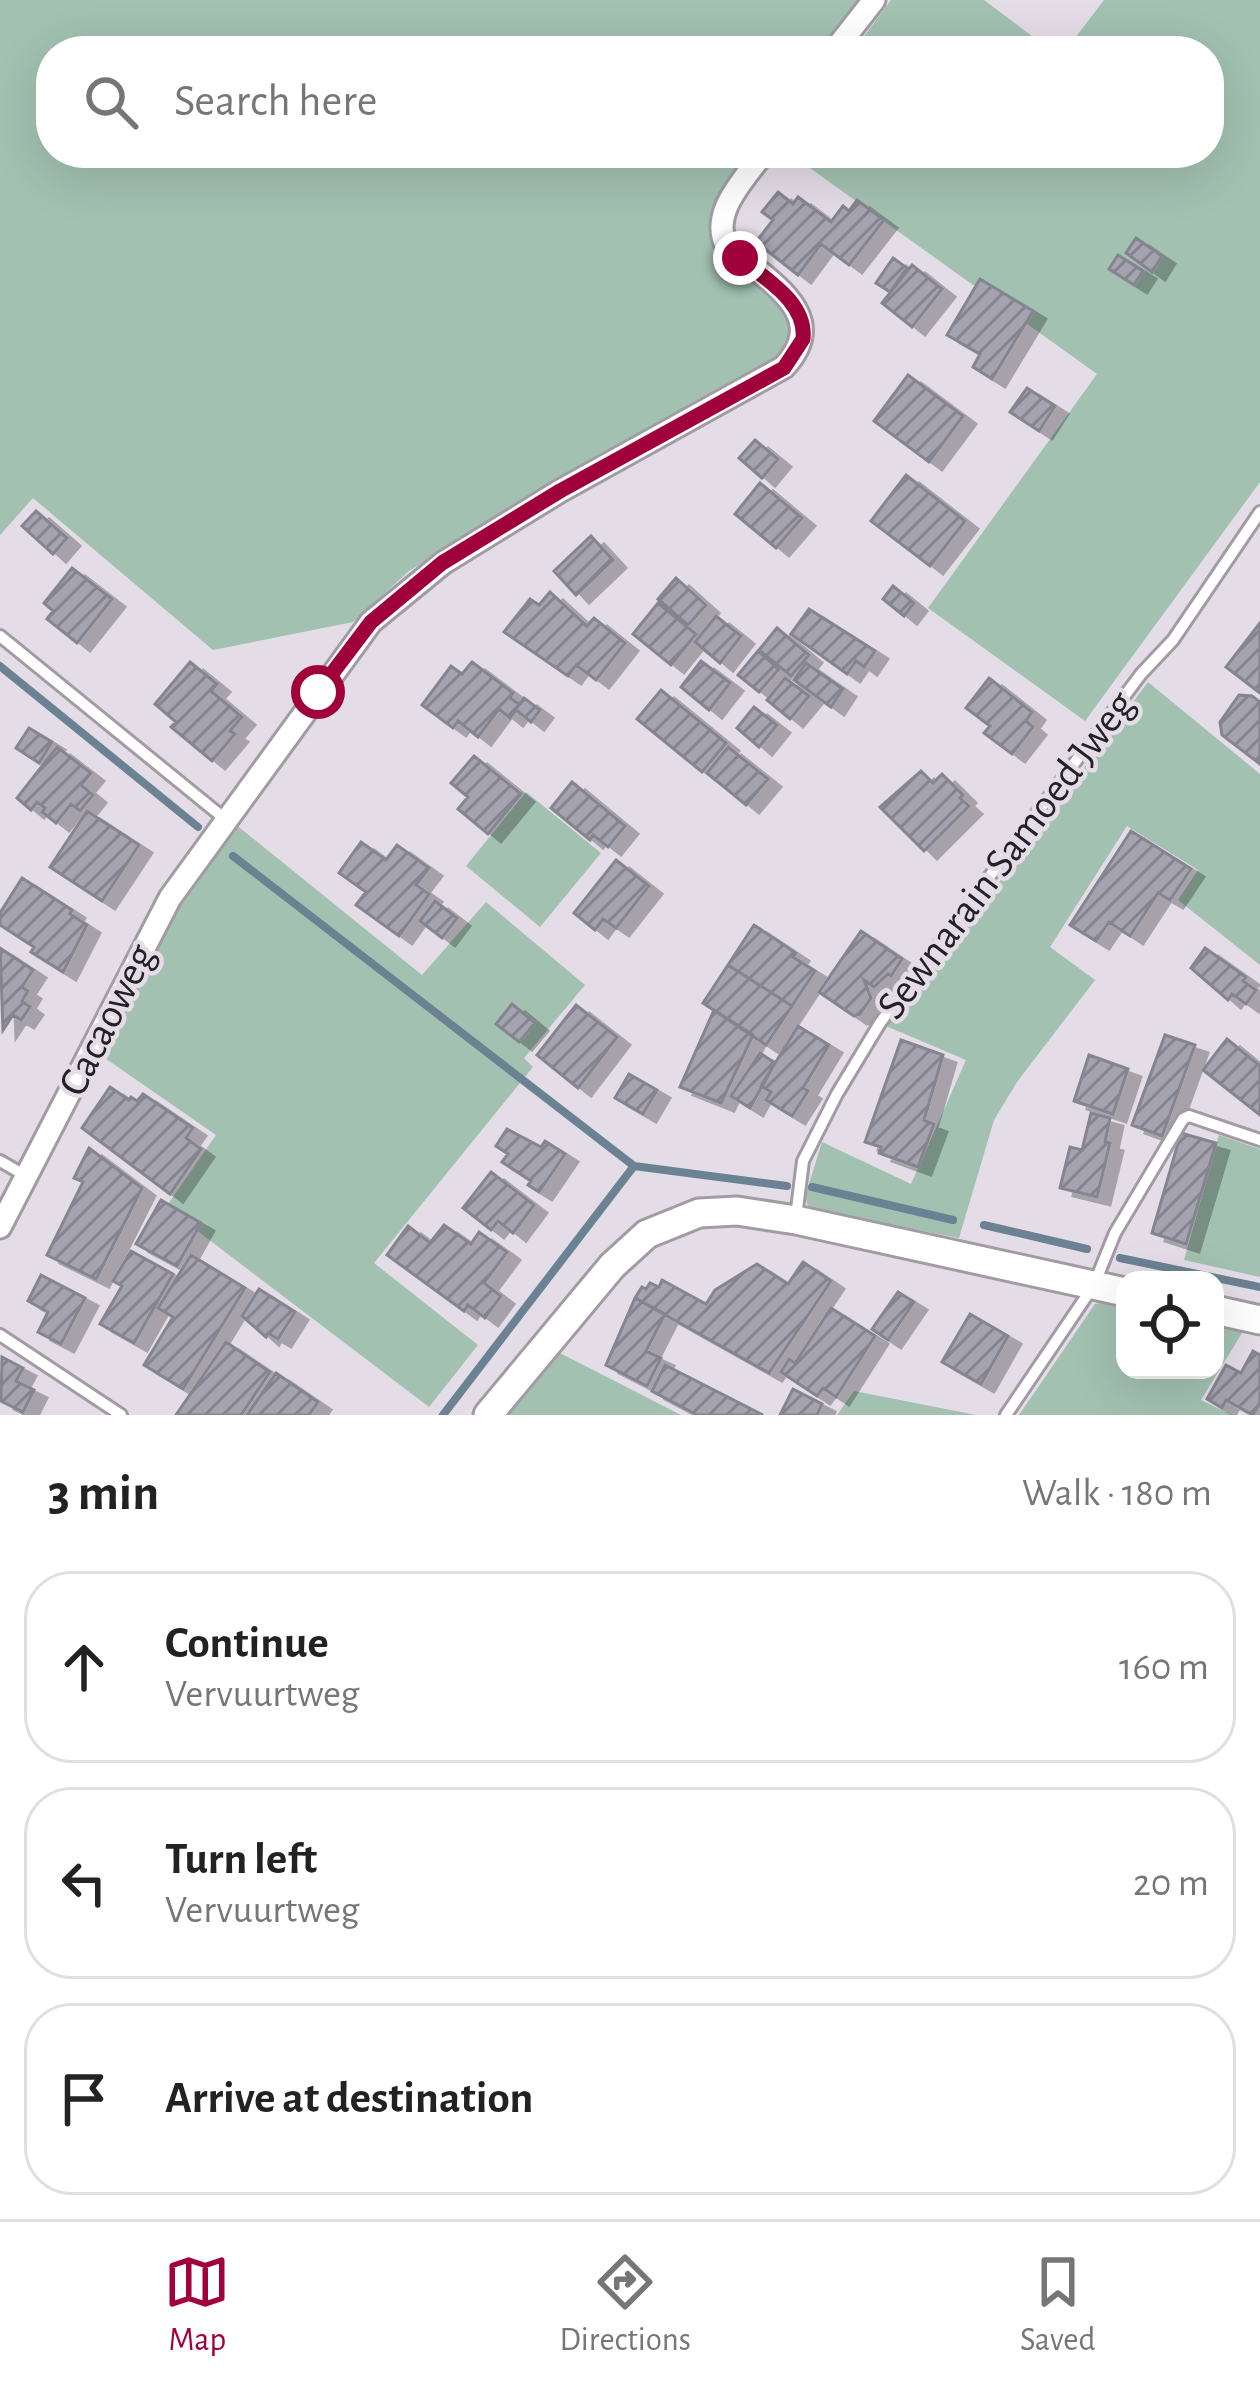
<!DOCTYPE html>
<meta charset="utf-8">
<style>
:root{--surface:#fff;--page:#f2f2f2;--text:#222;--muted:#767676;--line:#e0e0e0;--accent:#a1013a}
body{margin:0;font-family:"Alegreya Sans",sans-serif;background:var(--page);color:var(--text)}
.controls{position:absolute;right:36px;bottom:36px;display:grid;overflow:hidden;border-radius:24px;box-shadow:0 12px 48px #0002}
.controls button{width:108px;height:108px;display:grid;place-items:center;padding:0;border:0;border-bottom:3px solid var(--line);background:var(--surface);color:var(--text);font:60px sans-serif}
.stop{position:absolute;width:36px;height:36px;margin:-27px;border:9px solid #a1013a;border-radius:50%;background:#fff}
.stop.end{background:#a1013a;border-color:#fff;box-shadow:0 3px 12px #0008}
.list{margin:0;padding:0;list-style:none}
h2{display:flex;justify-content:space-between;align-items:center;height:156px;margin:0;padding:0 48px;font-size:51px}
h2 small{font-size:39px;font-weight:400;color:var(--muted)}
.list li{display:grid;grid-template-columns:78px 1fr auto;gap:36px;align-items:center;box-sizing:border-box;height:192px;margin:0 24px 24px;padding:0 24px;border:3px solid var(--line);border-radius:48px}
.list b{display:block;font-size:45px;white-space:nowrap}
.list p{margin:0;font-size:39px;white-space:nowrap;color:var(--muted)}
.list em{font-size:39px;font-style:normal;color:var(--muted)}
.icon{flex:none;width:66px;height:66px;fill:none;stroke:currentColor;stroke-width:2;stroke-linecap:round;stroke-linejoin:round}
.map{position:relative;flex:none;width:1260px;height:1415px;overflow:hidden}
.search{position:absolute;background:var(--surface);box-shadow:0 12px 48px #0002;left:36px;right:36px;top:36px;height:132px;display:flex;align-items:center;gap:30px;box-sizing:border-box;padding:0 42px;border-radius:48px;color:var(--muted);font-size:45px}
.sheet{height:804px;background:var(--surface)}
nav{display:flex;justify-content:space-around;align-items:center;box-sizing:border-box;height:168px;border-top:3px solid var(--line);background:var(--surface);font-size:33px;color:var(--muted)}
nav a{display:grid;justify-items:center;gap:6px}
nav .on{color:var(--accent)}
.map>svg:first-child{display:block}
.grass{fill:#a2c1b1}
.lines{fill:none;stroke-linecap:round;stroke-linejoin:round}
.stream{stroke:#6b8292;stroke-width:8}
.building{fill:url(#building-hatch);stroke:#858590;stroke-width:3;filter:url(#shadow)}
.service-casing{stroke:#a29ba4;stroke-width:16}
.minor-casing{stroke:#a29ba4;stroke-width:27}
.tertiary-casing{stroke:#a29ba4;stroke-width:33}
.service{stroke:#fff;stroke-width:10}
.minor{stroke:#fff;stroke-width:21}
.tertiary{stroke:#fff;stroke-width:27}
.route{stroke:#a1013a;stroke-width:15}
.labels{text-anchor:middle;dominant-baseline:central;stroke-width:9;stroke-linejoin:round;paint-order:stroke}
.street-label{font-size:42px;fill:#242125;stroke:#e4dce6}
</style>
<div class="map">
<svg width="1260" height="1415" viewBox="0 0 1260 1415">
<defs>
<pattern id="building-hatch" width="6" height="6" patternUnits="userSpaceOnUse" patternTransform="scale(3)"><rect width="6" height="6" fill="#a4a3af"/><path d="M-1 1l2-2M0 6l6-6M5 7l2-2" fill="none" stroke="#85848e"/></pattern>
<filter id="shadow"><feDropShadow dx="13" dy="8" stdDeviation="0" flood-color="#0004"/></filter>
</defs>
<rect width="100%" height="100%" fill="#e4dce6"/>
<!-- grass -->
<path class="grass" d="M0,0H862L826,51H51V153H754L711,217L712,239L783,303L792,332L777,360L595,458L409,571L353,622L213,650L33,498L0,535Z
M891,0H984L1052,51H853Z
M1104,0H1260V482L1085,721L928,608L1097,374L789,153H1209V51H1065Z
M1148,682L1260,774V965L1178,900L1198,870L1127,826L1050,947L1095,980L1017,1082L994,1120L959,1238L809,1209L805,1197L822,1142L911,1184L966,1060L886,1026L972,909L1000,881Z
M526,792L601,853L540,927L466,866Z
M235,824L422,975L486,902L585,985L524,1058L533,1067L374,1263L478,1345L429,1407L166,1207L216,1135L99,1054L190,881Z
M1219,1135L1260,1149V1277L1184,1260Z
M1113,1301L1125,1303V1370H1215V1321L1245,1328L1201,1400L1232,1415H1019L1095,1304Z
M552,1349L681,1415H503Z
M854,1391L976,1415H837Z"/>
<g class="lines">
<!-- stream -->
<path class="stream" d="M0,666L198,827
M233,856L634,1166L443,1415
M634,1166L787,1186
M812,1187L953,1220
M984,1225L1087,1249
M1120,1258L1260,1287"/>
</g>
<!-- building -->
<path class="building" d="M778,192L793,204L798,197L831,222L843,206L849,211L857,200L884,220L849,265L821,244L798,275L756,242L773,220L762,212Z
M1136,238L1162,256L1152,272L1126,253Z
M1118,255L1143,271L1134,285L1109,269Z
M893,258L907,268L890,292L876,283Z
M912,265L942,289L912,327L882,303Z
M980,279L1033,311L992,379L973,367L980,354L947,335Z
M908,375L963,416L929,462L874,421Z
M1027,388L1055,406L1039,431L1010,412Z
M755,440L778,459L762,478L739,458Z
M906,475L965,521L930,566L871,521Z
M760,483L802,518L776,548L735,514Z
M36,511L67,538L53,554L22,526Z
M591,536L613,560L576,595L554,571Z
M72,568L112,599L77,643L47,619L53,611L44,603Z
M676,578L706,605L688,625L658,599Z
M893,586L914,603L904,616L883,599Z
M550,592L587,626L594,618L625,643L596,680L576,665L568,676L504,632L530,599L539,605Z
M658,603L696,634L671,665L633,634Z
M809,609L875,651L864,667L856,661L847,674L791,634Z
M716,616L741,636L720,663L695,642Z
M1260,623V693L1226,667Z
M777,628L809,655L791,676L759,650Z
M758,651L779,669L759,692L738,675Z
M701,661L730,683L709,710L681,687Z
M190,662L217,684L211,691L242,717L230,731L235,734L212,761L171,727L176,722L155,704Z
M472,662L513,693L510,698L519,704L524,698L540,710L531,722L516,710L510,718L499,709L478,737L458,721L453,728L422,705L451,666L462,674Z
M806,663L843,689L831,707L794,680Z
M785,678L809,696L790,719L767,700Z
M989,678L1032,712L1026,721L1033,727L1012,754L984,733L990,726L966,708Z
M661,690L726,743L702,772L637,719Z
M1239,695L1252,696L1260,702V764L1222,735L1220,722Z
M754,707L777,725L759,747L737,728Z
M29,728L52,742L39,763L16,748Z
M57,747L91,773L81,785L93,795L80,811L71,804L56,823L42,812L45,808L37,802L31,810L17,798Z
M728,747L768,779L746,805L707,773Z
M474,756L521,794L488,834L458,809L468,797L451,783Z
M921,771L933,783L942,774L963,795L960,798L969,806L924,851L880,807Z
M572,782L625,826L608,847L593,835L590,840L551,808Z
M87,811L139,845L102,901L50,867Z
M1131,831L1191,869L1170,900L1158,893L1130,936L1109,922L1096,941L1070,925Z
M361,842L386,860L397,845L429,868L416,885L429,894L399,936L356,905L366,892L339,873Z
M616,860L649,886L616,928L603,919L595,930L574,913Z
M22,878L72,910L70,914L87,925L63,972L31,952L34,947L0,925V913Z
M435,901L457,918L442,938L420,921Z
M754,925L796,953L793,957L815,971L792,1006L728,965Z
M861,931L902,959L891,976L888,974L874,987L864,980L871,998L860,1014L854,1016L819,992Z
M0,948L33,970L22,987L28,991L22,1001L30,1007L21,1020L13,1015L3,1030Z
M1205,948L1246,977L1243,981L1256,990L1246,1004L1232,994L1228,1000L1191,968Z
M728,965L792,1006L766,1045L703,1003Z
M512,1004L535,1023L519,1042L496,1024Z
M576,1005L617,1037L578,1088L537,1055Z
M714,1010L753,1035L721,1103L680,1087Z
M798,1026L829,1045L803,1088L808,1091L792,1116L766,1100L771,1092L761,1086Z
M1165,1035L1195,1045L1162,1136L1132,1125Z
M1227,1039L1260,1066V1115L1203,1070Z
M901,1040L943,1055L924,1120L934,1124L918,1167L879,1153L881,1147L865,1142Z
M760,1053L775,1063L750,1108L731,1096Z
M1089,1055L1128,1069L1113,1114L1074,1101Z
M629,1074L657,1090L643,1114L615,1098Z
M110,1087L129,1100L131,1097L137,1101L143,1094L193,1128L186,1138L201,1149L170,1194L82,1128Z
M1091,1113L1110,1118L1105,1142L1110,1143L1097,1197L1060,1188L1070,1147L1082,1150Z
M507,1129L541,1147L545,1141L565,1154L539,1192L528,1185L531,1181L502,1162L508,1154L496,1146Z
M1181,1133L1216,1143L1186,1244L1152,1233Z
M89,1148L142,1188L96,1279L47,1255L83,1182L74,1178Z
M491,1172L534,1205L513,1233L498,1221L491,1230L463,1208Z
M161,1200L201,1223L177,1266L136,1244Z
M444,1225L471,1244L479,1232L507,1252L484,1283L501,1296L485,1318L468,1305L464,1311L387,1255L408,1226L430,1243Z
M131,1251L173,1274L134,1343L100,1324L122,1286L113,1281Z
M191,1255L245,1288L183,1389L144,1365L173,1317L158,1308Z
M803,1262L831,1281L769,1373L635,1298L642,1287L646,1289L650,1283L659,1287L662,1280L706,1304L715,1290L757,1264L788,1284Z
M41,1275L85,1298L61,1344L38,1332L48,1312L28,1301Z
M259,1289L295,1312L278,1339L268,1333L266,1337L242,1316Z
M898,1292L914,1302L888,1340L872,1329Z
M635,1298L665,1314L646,1351L661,1358L647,1386L606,1365Z
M831,1308L875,1336L836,1397L823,1388L817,1396L781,1372L789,1359L795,1363Z
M970,1314L1008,1336L981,1384L942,1362Z
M226,1342L270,1372L241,1415H176Z
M1253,1351L1260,1355V1402L1253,1415L1226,1400L1222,1408L1207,1399L1226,1365L1241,1373Z
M2,1357L23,1368L16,1381L34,1390L23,1412L1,1401Z
M665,1365L763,1415H697L652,1391Z
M276,1373L318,1402L309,1415H247Z
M793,1389L822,1404L817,1415H780Z"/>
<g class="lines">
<!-- service casing -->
<g class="service-casing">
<path id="service" d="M0,636L225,819
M0,1161L26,1176
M796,1217L803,1161L837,1094L880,1023L1141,674L1173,640L1260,512
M0,1335L121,1415
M1006,1415L1094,1285L1115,1233L1183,1119L1189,1116L1260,1140"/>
</g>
<!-- minor casing -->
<g class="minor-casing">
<path id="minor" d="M834,51L874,0
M0,1227L170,898L371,622L443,563L560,491L784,367C834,313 764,279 726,245C710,212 745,179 763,153"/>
</g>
<!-- tertiary casing -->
<g class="tertiary-casing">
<path id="tertiary" d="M1215,1310L1260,1320
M488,1415L612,1266L647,1234L699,1213L737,1211L796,1220L1125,1292"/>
</g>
<!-- service -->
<use href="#service" class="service"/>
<!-- minor -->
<use href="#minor" class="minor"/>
<!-- tertiary -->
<use href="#tertiary" class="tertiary"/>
</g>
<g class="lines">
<!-- route -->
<path class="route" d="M318,692L371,622L442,563L560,491L784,368L803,339C807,302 765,279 740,258"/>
</g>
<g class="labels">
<!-- street labels -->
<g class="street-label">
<text transform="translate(1006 855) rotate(-53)">Sewnarain Samoed Jweg</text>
<text transform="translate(107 1020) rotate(-63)">Cacaoweg</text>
</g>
</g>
</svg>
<div class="controls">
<button><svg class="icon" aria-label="locate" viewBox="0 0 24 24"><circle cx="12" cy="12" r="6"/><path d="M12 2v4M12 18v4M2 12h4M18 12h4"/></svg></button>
</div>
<div class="stop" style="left:318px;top:692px"></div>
<div class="stop end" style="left:740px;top:258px"></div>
<div class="search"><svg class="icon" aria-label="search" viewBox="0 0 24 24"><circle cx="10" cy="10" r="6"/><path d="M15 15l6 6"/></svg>Search here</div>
</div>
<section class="sheet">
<h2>3 min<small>Walk · 180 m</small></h2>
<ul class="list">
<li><svg class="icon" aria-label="ahead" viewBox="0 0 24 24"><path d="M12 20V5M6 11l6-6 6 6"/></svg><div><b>Continue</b><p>Vervuurtweg</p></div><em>160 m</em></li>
<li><svg class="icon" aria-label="left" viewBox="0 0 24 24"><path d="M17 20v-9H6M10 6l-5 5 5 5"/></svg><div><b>Turn left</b><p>Vervuurtweg</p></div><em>20 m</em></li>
<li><svg class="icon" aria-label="arrive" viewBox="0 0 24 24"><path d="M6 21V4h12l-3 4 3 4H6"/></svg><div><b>Arrive at destination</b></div></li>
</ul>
</section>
<nav>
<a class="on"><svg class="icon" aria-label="map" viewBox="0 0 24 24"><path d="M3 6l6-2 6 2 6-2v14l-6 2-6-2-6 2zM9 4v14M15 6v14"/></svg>Map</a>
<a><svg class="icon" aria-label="directions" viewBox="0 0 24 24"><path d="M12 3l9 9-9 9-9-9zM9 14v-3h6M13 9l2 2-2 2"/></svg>Directions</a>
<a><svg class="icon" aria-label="saved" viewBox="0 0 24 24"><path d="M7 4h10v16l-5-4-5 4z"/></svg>Saved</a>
</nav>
